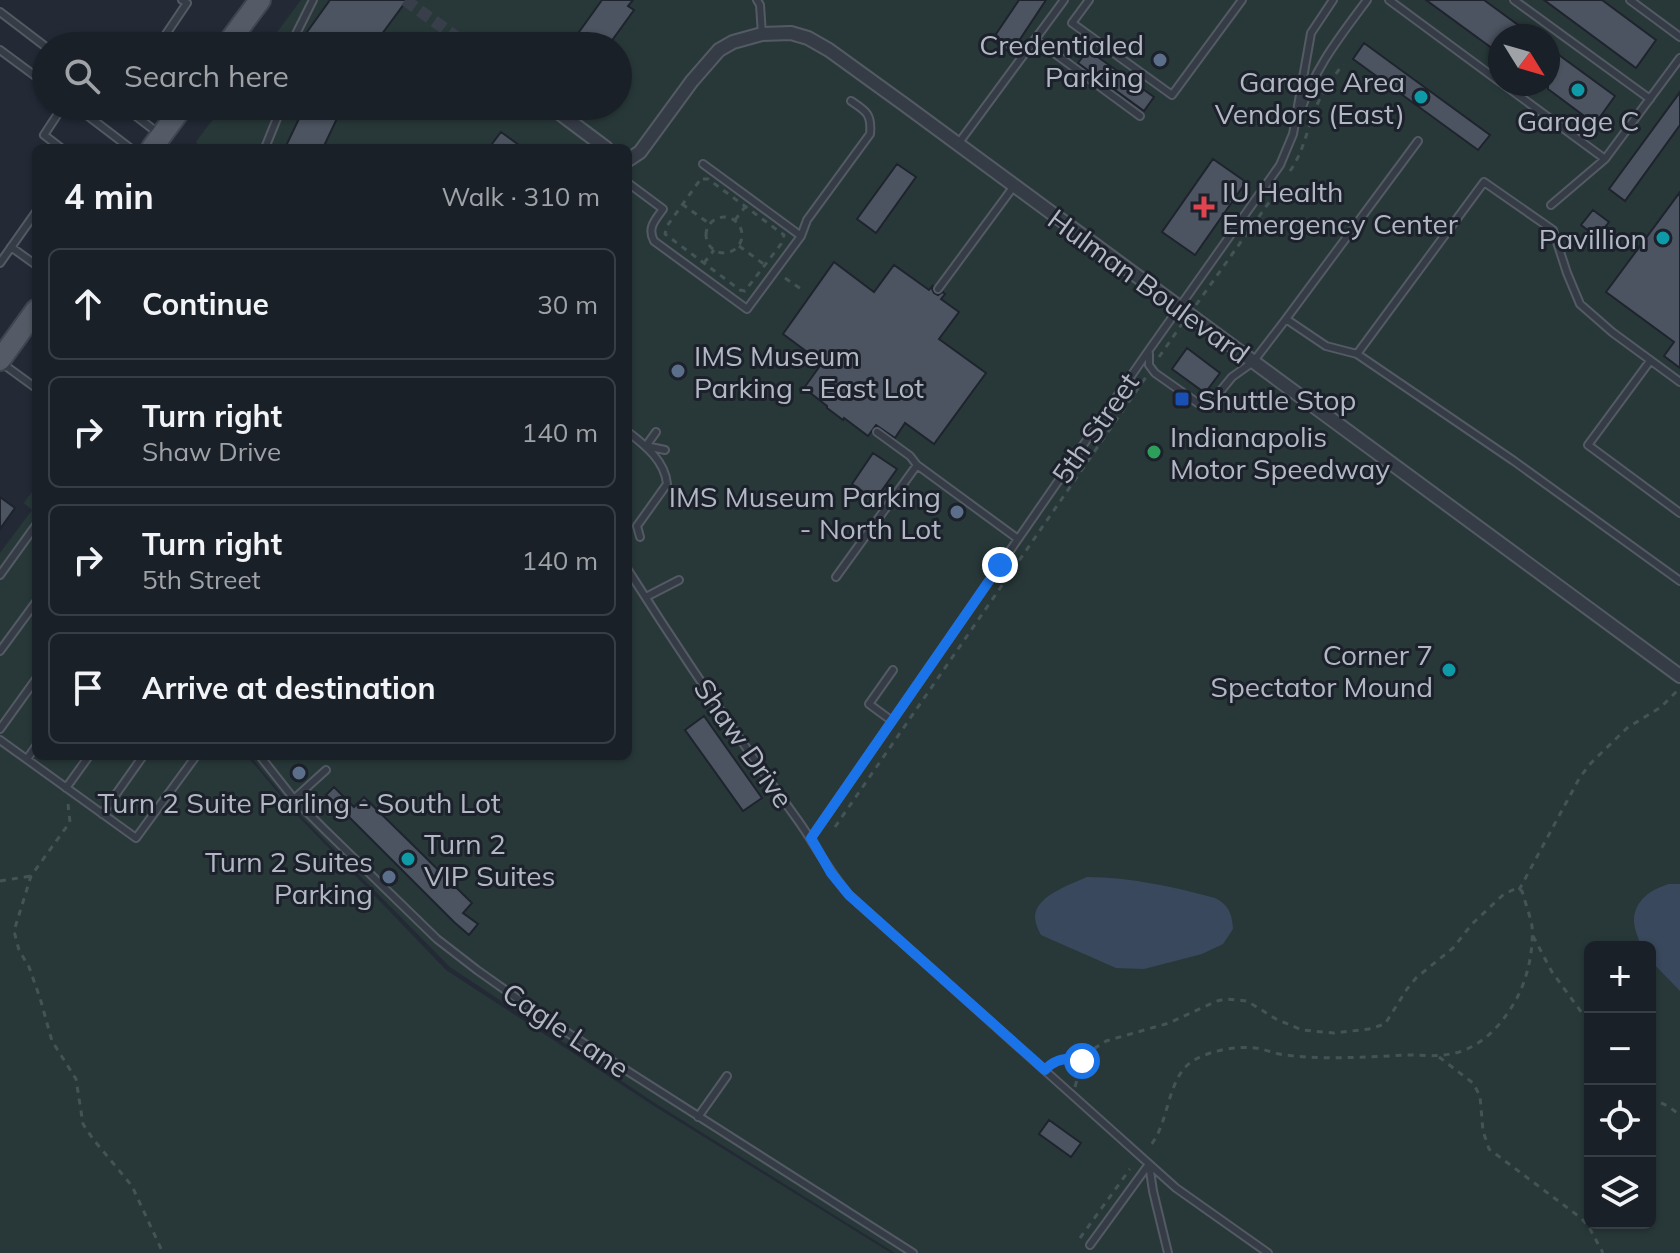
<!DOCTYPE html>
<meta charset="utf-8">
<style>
:root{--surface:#1a2028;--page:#272d34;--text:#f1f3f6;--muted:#9fa3a8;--line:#383e45}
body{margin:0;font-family:Mulish,sans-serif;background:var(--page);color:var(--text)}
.controls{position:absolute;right:24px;bottom:24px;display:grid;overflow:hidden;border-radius:12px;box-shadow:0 2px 6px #0004}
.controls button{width:72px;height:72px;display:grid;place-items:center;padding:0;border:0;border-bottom:2px solid var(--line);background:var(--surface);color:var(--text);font:40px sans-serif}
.compass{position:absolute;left:1488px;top:24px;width:72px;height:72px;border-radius:50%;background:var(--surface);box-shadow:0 2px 6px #0004;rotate:127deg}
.stop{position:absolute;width:24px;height:24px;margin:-18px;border:6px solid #1a73e8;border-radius:50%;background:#fff}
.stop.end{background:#1a73e8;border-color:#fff;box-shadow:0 2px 8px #0008}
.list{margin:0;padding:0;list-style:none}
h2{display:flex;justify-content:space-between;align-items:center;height:104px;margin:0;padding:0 32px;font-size:34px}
h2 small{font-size:26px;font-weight:400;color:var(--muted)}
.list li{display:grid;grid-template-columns:52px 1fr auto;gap:24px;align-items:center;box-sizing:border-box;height:112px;margin:0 16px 16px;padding:0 16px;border:2px solid var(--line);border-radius:12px}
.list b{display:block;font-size:30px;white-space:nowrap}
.list p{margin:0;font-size:26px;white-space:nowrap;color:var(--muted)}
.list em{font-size:26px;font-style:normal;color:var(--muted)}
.icon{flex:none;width:44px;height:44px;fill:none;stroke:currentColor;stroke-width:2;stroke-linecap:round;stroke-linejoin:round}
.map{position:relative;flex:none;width:1680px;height:1253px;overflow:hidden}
.search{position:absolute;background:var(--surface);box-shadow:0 2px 6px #0004;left:32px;top:32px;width:600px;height:88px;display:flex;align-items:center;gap:20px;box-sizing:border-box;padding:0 28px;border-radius:44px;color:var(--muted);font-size:30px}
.panel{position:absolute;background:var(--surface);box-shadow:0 2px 6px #0004;left:32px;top:144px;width:600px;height:616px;border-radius:12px}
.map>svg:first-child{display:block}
.green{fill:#283839;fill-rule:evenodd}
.water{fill:#3a485d}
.building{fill:#4c5461;stroke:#1e232d;stroke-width:2}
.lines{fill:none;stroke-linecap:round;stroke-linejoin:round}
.street-tunnel{stroke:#383f4b;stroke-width:12;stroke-dasharray:12 6;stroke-linecap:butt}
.lane-casing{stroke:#545a64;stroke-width:10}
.street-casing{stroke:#545a64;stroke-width:16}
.primary-casing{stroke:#404550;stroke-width:24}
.path{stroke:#445356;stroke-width:3;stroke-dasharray:6 6;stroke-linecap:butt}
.lane{stroke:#363c46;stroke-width:6}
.street{stroke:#363c46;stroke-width:12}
.primary{stroke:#545b66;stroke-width:20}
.route{stroke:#1a73e8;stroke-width:10}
.service-dot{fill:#5c6f8a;stroke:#1c212b;stroke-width:3}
.culture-dot{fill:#0f9aa8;stroke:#1c212b;stroke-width:3}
.health-dot{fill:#e0444e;stroke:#1c212b;stroke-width:3}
.transit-dot{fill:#1a4fb4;stroke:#1c212b;stroke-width:3}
.leisure-dot{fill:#2e9e5b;stroke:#1c212b;stroke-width:3}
.labels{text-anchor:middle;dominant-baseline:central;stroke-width:6;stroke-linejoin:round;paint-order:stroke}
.poi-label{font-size:28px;fill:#b1b7c3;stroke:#1c212b;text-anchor:end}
.street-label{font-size:28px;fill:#b1b7c3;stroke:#1c212b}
</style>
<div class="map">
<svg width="1680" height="1253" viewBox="0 0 1680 1253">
<rect width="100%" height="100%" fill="#232a36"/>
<!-- green -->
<path class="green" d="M301,0H1680V1253H895L658,1105L450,967L297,812L250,756H628V148H200L196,142L223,106H618V46H267ZM1500,36H1548V84H1500ZM1590,947H1650V1223H1590Z
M36,486V756H247L295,813L446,970L654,1106L891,1253H0V553L32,510L24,503Z"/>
<!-- water -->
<path class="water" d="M1087,877C1130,877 1174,887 1215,898C1229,905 1232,914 1233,929L1223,944L1202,954L1144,969L1116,968L1041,935C1038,929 1035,923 1035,916C1037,895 1070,885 1087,877Z
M1669,884H1680V991L1650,960V947H1641C1639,939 1634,929 1634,921C1634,900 1652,889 1669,884Z"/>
<!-- building -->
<path class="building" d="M330,0H407L373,46H297Z
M602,0H633L628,6L634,10L608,46H569Z
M1019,0H1046L1011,53L992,40Z
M1426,0H1484L1533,36H1500V54Z
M1544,0H1602L1656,40L1636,68Z
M1364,43L1490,135L1478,150L1353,59Z
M1548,47L1615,96L1595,124L1548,89Z
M1088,50L1154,97L1144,111L1078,63Z
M1680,92V125L1625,201L1609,189Z
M305,106H343L323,148H285Z
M501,132L523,148H489Z
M1213,159L1246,182L1195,255L1162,232Z
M897,164L916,177L876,233L857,219Z
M1680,192V368L1664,356L1674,342L1606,292Z
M1593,210L1609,222L1597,237L1581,225Z
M834,262L874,292L894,265L929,290L933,285L932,289L934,293L938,295L943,292L945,294L941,299L959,312L939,339L986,373L934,444L905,423L895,438L876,425L868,436L844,418L843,420L827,408V406L804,388L822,363L783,334Z
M1187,348L1220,373L1205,393L1172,369Z
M873,453L897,469L875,500L852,484Z
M0,497L15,508L0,529Z
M704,716L762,798L743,811L685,730Z
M334,787L354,807L364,797L472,903L463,913L478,924L469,935L454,922L346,814L331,803L333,801L326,795Z
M1049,1120L1081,1143L1071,1157L1039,1134Z"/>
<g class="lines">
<!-- street-tunnel -->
<path class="street-tunnel" d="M405,0L469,46"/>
<!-- lane casing -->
<g class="lane-casing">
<path id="lane" d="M757,0L760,5L762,34
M1089,0L1072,23L1172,95L1242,0
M1389,0L1500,82
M1514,0L1650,99
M1630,0L1680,37
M0,12L46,47
M1035,39L1140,116
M106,46L109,43L114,46
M158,46L187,3L182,0
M290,46L313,0
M0,50L46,84
M1503,84L1605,159
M75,106L130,148
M123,106L158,133
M1300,113C1315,67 1339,38 1367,0
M958,144L1064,0
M61,148L44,135L63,106
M265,148L282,106
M703,164L801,236
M628,183L663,209C655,220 647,228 654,241L747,309L801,236L807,220L870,134C872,114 866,111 851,101
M1551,205L1605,159L1680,58
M11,247L36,265
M0,263L36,212
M938,289L1014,186
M1286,319L1418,141
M1149,354V365L1155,373L1199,404H1210L1232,377L1253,362L1286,319L1326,346L1357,354L1514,461L1680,581
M1357,354L1484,182L1553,230L1567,273L1580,304L1612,332L1680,382
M1650,361L1588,445L1680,513
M3,364L36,388
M628,432C645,445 665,461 667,484L637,526L640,537
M656,432L646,446L665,450
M877,432L910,456L917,465L1018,539
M628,570C682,655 738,738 797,819C815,844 829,872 849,895L1176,1188L1268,1253
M0,575L36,525
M836,577L917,465
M646,597L679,580
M0,651L36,602
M892,721L869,704L893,670
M0,729L36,679
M0,740L136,838L196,756
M260,756L294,799L326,831L437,939L477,970L549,1021L913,1253
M27,759L36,746
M66,788L89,756
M294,799L326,770
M102,814L143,756
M811,838L1149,350L1280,165L1293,134L1311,33L1333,0
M698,1117L727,1076
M1149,1164L1153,1191L1168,1253
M1090,1245L1149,1164"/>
</g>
<!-- street casing -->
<g class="street-casing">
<path id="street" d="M550,106L606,148
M628,160L640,152L692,81L719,50L733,42L762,34L791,33L808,38L829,50L905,105L1680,676"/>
</g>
<!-- primary casing -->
<g class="primary-casing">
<path id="primary" d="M226,46L260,0
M152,148L183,106
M0,360L36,310"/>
</g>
<!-- path -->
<path class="path" d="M1290,171C1304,151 1307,129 1316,107C1323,91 1333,78 1343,64
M703,179H708L784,235L781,244L745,291L740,290L665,234L667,226L700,180Z
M682,204L710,224
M706 235a18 18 0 1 1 36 0a18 18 0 1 1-36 0Z
M735,220L745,207
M739,246L765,265
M704,263L714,250
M785,278L804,291
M1196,305L1275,194
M1159,357L1182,324
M68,804L70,822L31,876L14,931L19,950L29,967L40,998L52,1041L76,1079L83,1124L93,1139L132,1186L163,1253
M835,827L1146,377
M0,881L31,876
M1519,890L1580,777L1591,763L1627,728L1661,707L1678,690
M1533,936L1552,972L1590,1024
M1439,1057L1473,1083L1480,1096L1483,1131L1489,1149L1581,1218L1589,1227L1603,1253
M1050,1064L1062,1058L1081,1057L1106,1041L1169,1023L1217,1001L1226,999L1247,1001L1276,1019L1302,1030L1334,1033L1369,1029L1385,1024L1407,989L1416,978L1453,948L1472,924L1504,894L1515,889L1522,891C1525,902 1530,915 1532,926C1534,953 1526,986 1511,1008C1502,1022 1492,1034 1478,1043C1471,1048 1459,1053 1450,1054C1436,1057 1421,1055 1407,1055C1366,1057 1326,1060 1285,1055C1275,1054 1265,1049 1255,1048C1236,1046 1213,1050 1196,1059C1165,1075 1171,1125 1148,1148
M1075,1087L1082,1061L1085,1057
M1650,1098L1668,1106L1680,1115
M1080,1238L1130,1169"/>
<!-- lane -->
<use href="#lane" class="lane"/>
<!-- street -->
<use href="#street" class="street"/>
<!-- primary -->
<use href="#primary" class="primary"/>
</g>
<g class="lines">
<!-- route -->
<path class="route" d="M1000,565L811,838L831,873L849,895L1045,1070C1059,1054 1073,1062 1089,1052L1082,1061"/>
</g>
<!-- markers -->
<g class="service-dot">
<circle cx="1160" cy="60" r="8"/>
<circle cx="678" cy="371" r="8"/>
<circle cx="957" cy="512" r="8"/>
<circle cx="299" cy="773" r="8"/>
<circle cx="389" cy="877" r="8"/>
</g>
<g class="culture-dot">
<circle cx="1578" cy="90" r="8"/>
<circle cx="1421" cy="97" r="8"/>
<circle cx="1663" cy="238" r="8"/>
<circle cx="1449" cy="670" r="8"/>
<circle cx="408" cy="859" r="8"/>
</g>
<path class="health-dot" d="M1200 195h8v8h8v8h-8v8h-8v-8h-8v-8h8z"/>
<rect class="transit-dot" x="1174" y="391" width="16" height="16" rx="4"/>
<circle class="leisure-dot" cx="1154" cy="452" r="8"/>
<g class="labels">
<!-- poi labels -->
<g class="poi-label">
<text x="1144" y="44">Credentialed<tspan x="1144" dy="32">Parking</tspan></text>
<text x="1405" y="81">Garage Area<tspan x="1405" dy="32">Vendors (East)</tspan></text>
<text x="1578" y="120" text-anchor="middle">Garage C</text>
<text x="1222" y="191" text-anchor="start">IU Health<tspan x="1222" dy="32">Emergency Center</tspan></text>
<text x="1647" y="238">Pavillion</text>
<text x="694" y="355" text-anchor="start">IMS Museum<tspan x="694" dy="32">Parking - East Lot</tspan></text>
<text x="1198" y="399" text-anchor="start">Shuttle Stop</text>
<text x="1170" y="436" text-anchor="start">Indianapolis<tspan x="1170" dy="32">Motor Speedway</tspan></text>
<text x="941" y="496">IMS Museum Parking<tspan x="941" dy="32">- North Lot</tspan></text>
<text x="1433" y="654">Corner 7<tspan x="1433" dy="32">Spectator Mound</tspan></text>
<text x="299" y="802" text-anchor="middle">Turn 2 Suite Parling - South Lot</text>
<text x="424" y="843" text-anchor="start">Turn 2<tspan x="424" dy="32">VIP Suites</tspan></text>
<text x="373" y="861">Turn 2 Suites<tspan x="373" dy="32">Parking</tspan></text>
</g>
<!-- street labels -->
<g class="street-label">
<text transform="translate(1149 286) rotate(36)">Hulman Boulevard</text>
<text transform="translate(1095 428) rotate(-55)">5th Street</text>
<text transform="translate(744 743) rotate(55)">Shaw Drive</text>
<text transform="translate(566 1030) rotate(34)">Cagle Lane</text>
</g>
</g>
</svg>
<div class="controls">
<button>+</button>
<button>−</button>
<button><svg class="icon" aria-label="locate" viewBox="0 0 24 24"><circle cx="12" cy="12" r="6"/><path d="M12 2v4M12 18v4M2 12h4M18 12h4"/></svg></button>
<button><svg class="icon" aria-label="layers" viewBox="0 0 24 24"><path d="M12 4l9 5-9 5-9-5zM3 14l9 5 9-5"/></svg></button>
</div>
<svg class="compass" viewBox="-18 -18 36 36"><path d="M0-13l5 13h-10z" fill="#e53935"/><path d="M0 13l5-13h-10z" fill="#9fa3a8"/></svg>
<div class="stop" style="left:1082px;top:1061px"></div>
<div class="stop end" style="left:1000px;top:565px"></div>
<div class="search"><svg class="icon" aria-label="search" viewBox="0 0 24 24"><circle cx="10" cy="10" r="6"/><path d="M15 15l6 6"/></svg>Search here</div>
<section class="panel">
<h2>4 min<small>Walk · 310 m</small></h2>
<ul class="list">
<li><svg class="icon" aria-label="ahead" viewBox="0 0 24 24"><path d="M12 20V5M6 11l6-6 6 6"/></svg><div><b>Continue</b></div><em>30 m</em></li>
<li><svg class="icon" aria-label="right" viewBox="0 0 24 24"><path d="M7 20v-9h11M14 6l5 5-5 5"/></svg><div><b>Turn right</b><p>Shaw Drive</p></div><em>140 m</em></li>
<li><svg class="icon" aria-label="right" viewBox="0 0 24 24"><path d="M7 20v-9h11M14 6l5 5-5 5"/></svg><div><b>Turn right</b><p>5th Street</p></div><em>140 m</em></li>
<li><svg class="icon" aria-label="arrive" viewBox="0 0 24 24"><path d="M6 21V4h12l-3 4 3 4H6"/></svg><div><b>Arrive at destination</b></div></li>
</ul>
</section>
</div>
